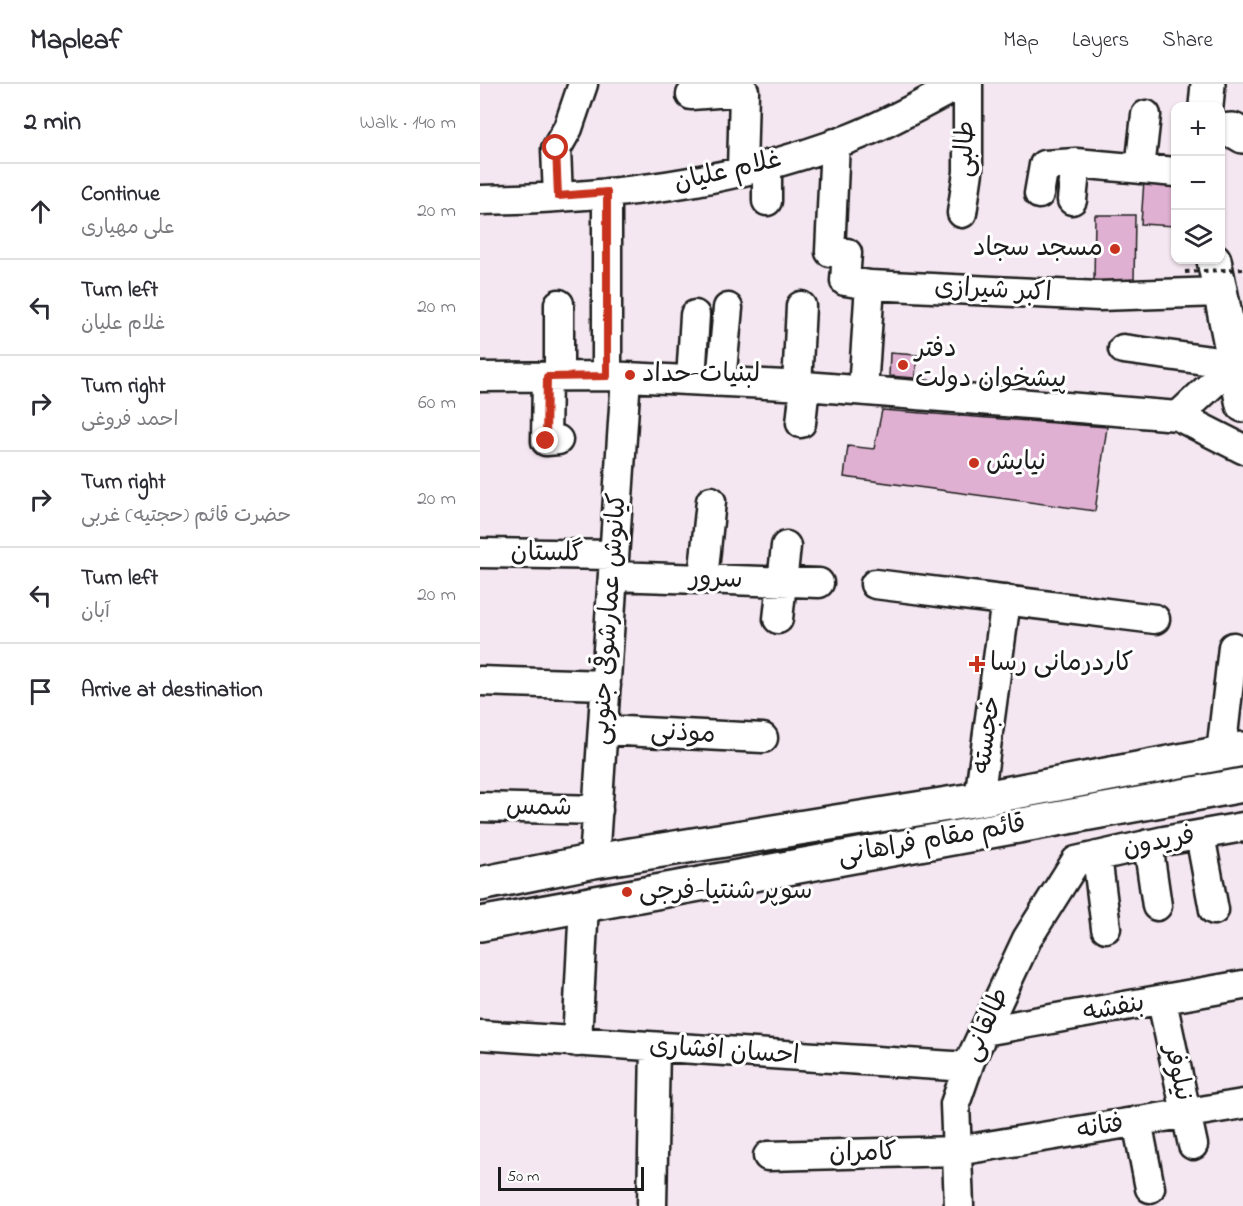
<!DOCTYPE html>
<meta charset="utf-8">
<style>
:root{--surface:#fff;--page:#f2f2f3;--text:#2b2b33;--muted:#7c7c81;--line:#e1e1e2}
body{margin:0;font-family:"Indie Flower","Playpen Sans Arabic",sans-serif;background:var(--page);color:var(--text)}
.controls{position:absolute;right:18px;top:18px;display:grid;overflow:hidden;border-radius:12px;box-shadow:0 2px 4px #0004}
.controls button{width:54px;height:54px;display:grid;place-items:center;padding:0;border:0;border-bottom:2px solid var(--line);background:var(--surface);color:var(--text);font:30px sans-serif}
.scale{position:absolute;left:18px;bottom:15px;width:146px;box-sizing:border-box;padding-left:6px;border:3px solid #1c1c1c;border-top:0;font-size:16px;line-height:21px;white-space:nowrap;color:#1c1c1c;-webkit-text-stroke:4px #fff;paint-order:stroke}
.stop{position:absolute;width:18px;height:18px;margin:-14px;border:4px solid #c8321e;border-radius:50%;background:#fff}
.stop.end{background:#c8321e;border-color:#fff;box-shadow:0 2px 6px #0008}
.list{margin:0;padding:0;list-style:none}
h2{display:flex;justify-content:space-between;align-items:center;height:78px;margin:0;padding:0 24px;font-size:26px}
h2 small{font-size:20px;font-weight:400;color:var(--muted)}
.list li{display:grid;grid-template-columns:39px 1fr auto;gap:18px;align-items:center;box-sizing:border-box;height:96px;padding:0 24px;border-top:2px solid var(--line)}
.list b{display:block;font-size:22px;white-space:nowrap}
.list p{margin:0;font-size:20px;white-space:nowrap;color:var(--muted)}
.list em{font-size:20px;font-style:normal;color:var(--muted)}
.icon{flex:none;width:33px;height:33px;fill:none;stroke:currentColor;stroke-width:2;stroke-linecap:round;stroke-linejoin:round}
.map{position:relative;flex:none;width:763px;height:1122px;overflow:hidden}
header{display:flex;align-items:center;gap:36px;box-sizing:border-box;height:84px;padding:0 30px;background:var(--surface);border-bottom:2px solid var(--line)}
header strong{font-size:28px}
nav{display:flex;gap:33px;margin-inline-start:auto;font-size:21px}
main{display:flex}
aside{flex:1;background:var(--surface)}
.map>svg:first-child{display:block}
.building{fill:#dfb0d1;stroke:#1c1c1c;stroke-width:1.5}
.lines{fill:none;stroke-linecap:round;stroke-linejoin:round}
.minor-casing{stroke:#1c1c1c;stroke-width:33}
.major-casing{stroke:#1c1c1c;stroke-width:38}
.minor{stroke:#fff;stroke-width:28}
.major{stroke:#fff;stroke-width:33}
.path-bridge{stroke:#1c1c1c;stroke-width:4;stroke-dasharray:4.5 4.5;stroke-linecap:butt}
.route{stroke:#c8321e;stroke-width:8}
.poi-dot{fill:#c8321e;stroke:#fff;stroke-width:2}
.labels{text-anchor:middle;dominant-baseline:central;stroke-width:6;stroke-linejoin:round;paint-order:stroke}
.street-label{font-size:26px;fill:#1c1c1c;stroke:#fff}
.poi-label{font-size:26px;fill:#1c1c1c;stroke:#fff;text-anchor:start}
</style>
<header>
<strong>Mapleaf</strong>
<nav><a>Map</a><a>Layers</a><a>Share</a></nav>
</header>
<main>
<aside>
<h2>2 min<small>Walk · 140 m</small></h2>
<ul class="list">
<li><svg class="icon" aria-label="ahead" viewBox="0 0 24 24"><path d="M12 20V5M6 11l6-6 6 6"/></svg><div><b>Continue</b><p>علی مهیاری</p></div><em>20 m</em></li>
<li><svg class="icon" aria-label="left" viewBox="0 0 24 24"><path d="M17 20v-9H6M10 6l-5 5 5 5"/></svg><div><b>Turn left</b><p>غلام علیان</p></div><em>20 m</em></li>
<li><svg class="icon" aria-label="right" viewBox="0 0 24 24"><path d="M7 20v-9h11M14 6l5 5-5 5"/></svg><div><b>Turn right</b><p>احمد فروغی</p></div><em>60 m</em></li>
<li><svg class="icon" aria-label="right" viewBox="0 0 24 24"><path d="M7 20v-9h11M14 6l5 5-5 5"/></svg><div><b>Turn right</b><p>حضرت قائم (حجتیه) غربی</p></div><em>20 m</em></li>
<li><svg class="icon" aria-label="left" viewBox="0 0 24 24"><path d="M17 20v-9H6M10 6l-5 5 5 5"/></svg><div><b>Turn left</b><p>آبان</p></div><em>20 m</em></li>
<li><svg class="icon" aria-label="arrive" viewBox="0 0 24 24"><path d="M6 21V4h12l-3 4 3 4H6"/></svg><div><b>Arrive at destination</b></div></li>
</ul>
</aside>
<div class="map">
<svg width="763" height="1122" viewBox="0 0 763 1122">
<rect width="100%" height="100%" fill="#f5e7f1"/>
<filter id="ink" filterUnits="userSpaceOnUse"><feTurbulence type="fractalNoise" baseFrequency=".0167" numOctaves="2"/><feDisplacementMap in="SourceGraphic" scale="12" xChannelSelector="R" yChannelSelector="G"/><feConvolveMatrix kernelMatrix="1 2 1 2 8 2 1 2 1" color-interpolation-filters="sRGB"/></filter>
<g filter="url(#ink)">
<!-- building -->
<path class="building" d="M664,96L696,98L695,142L661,140Z
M615,131H655L654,199H614Z
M410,269L437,271L435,294L409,292Z
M402,326L627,343L615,427L364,393L368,362L394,365Z"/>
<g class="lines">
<!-- minor casing -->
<g class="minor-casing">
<path id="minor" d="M211,11L264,7L262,87
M355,59L350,168L367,169L365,197L390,201
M287,82V117
M660,85L666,31
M127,109V292
M559,110L564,81L596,79
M78,113L76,65L88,44L103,0
M0,116C126,114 253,100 371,54C408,40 445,18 481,0
M592,116L596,79L696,88
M482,129L488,88V0
M79,220V292
M643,265L754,280
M0,293L127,292L325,302L698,332L763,365
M67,293L66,357L78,356
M211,296L215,231
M241,297L248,224
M317,302L321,222
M383,306L390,201L619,212L740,208
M698,332L754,280
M321,339L325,302
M0,469L134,471
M133,492L339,499
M223,495L231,417
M395,500L675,535
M298,535L306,462
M0,597L126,601
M123,646L283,654
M741,669L753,563
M499,715L526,516
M0,723L118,726
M720,751L734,826
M668,760L677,822
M617,772L626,844
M114,777L146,293
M682,917L713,1061
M504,947L763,901
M0,951L488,983
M97,958L104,820
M657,1037L670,1104
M288,1072L477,1067L763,1020
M172,1122L175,963
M479,1122L475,1020L490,977L547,855L596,777L684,757L763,743"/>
</g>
<!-- major casing -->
<g class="major-casing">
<path id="major" d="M726,22L728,0
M740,47L753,46L763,52
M734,176L763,321
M0,800L114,777L499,715L763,665
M0,840L763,701"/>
</g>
<!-- minor -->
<use href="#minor" class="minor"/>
<!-- major -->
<use href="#major" class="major"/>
<!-- path-bridge -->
<path class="path-bridge" d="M705,188L763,185"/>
</g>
</g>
<g class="lines" filter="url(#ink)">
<!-- route -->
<path class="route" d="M66,357L67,293L127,292V108L78,112L76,64"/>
</g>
<!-- markers -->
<g class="poi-dot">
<circle cx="635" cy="165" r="6"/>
<circle cx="423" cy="281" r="6"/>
<circle cx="150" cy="291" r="6"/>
<circle cx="494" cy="379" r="6"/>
<path d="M494 571h6v6h6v6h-6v6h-6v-6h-6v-6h6z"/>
<circle cx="147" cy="808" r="6"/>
</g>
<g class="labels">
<!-- street labels -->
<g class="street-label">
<text transform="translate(486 65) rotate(-88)">طالبی</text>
<text transform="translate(248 88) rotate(-13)">غلام علیان</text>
<text transform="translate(513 207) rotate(3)">اکبر شیرازی</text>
<text transform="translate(67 470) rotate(1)">گلستان</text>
<text transform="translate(236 496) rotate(2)">سرور</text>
<text transform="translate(130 535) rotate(-86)">کیانوش عمارشوقی جنوبی</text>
<text transform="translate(203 650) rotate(3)">موذنی</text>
<text transform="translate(508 651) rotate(-82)">خجسته</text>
<text transform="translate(59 724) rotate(1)">شمس</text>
<text transform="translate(452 757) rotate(-10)">قائم مقام فراهانی</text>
<text transform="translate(679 759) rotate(-11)">فریدون</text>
<text transform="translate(634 925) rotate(-10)">بنفشه</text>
<text transform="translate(507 941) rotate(-66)">طالقانی</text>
<text transform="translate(244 968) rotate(4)">احسان افشاری</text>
<text transform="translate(697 989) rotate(78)">نیلوفر</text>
<text transform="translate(620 1044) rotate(-9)">فتانه</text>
<text transform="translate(383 1070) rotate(-1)">کامران</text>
</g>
<!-- poi labels -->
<g class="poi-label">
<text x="623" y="165" text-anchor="end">مسجد سجاد</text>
<text x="435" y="266">دفتر<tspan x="435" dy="30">پیشخوان دولت</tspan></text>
<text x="162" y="291">لبنیات-حداد</text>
<text x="506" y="379">نیایش</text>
<text x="510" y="580">کاردرمانی رسا</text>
<text x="159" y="808">سوپر شنتیا-فرجی</text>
</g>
</g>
</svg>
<div class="controls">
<button>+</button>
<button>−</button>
<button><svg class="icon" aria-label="layers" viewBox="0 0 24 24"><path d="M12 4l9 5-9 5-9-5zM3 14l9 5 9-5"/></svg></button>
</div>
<div class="scale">50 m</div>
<div class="stop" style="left:76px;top:64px"></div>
<div class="stop end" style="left:66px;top:357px"></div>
</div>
</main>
